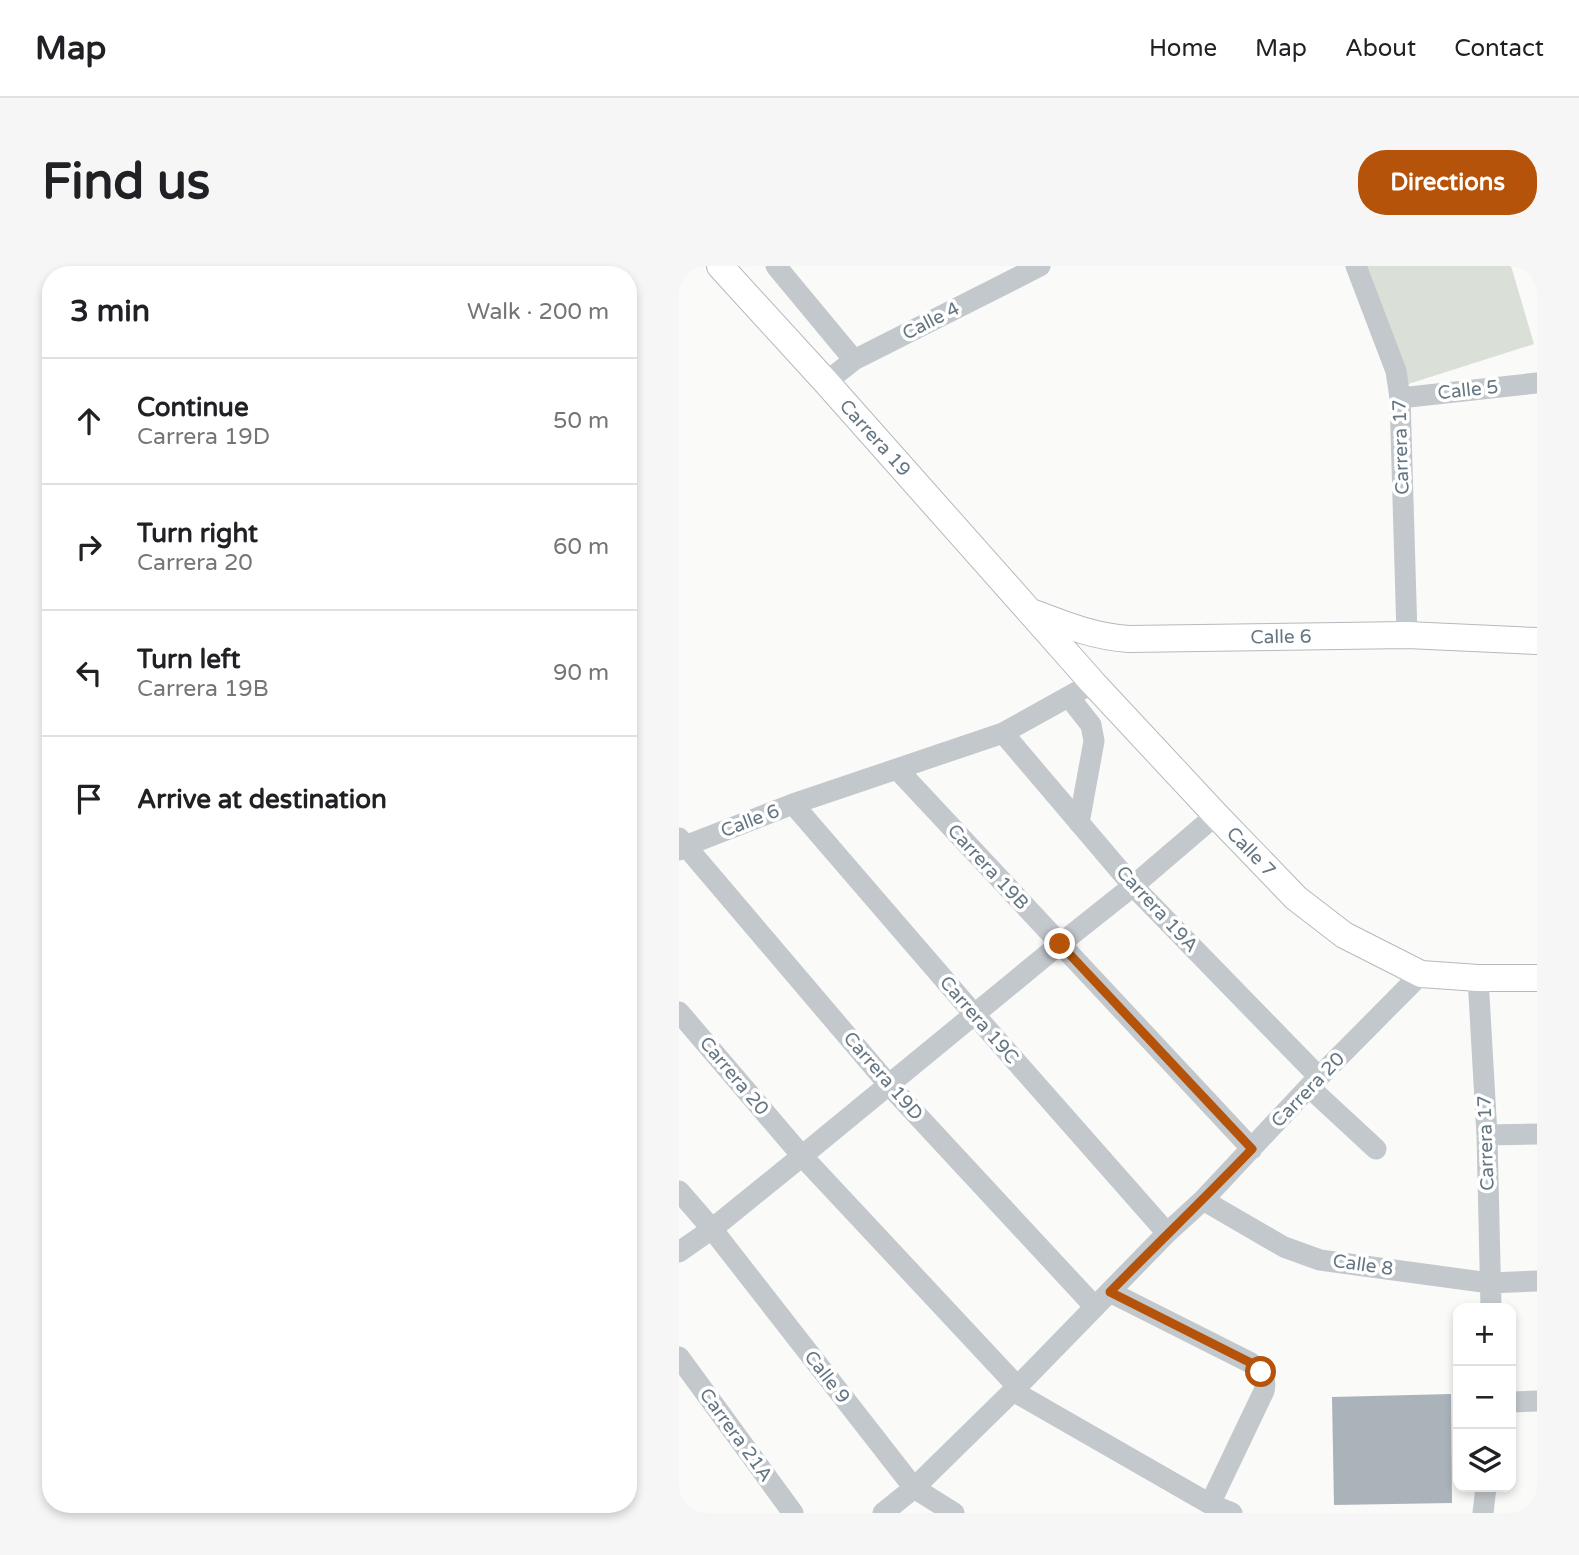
<!DOCTYPE html>
<meta charset="utf-8">
<style>
:root{--surface:#fff;--page:#f6f6f6;--text:#202124;--muted:#757577;--line:#e0e0e0;--accent:#b45309}
body{margin:0;font-family:"Varela Round",sans-serif;background:var(--page);color:var(--text)}
.controls{position:absolute;right:21px;bottom:21px;display:grid;overflow:hidden;border-radius:14px;box-shadow:0 4px 10px #0003}
.controls button{width:63px;height:63px;display:grid;place-items:center;padding:0;border:0;border-bottom:2px solid var(--line);background:var(--surface);color:var(--text);font:35px sans-serif}
.stop{position:absolute;width:21px;height:21px;margin:-16px;border:5px solid #b45309;border-radius:50%;background:#fff}
.stop.end{background:#b45309;border-color:#fff;box-shadow:0 2px 7px #0008}
.list{margin:0;padding:0;list-style:none}
h2{display:flex;justify-content:space-between;align-items:center;height:91px;margin:0;padding:0 28px;font-size:30px}
h2 small{font-size:23px;font-weight:400;color:var(--muted)}
.list li{display:grid;grid-template-columns:46px 1fr auto;gap:21px;align-items:center;box-sizing:border-box;height:126px;padding:0 28px;border-top:2px solid var(--line)}
.list b{display:block;font-size:26px;white-space:nowrap}
.list p{margin:0;font-size:23px;white-space:nowrap;color:var(--muted)}
.list em{font-size:23px;font-style:normal;color:var(--muted)}
.icon{flex:none;width:38px;height:38px;fill:none;stroke:currentColor;stroke-width:2;stroke-linecap:round;stroke-linejoin:round}
.map{position:relative;flex:none;width:858px;height:1247px;overflow:hidden;border-radius:28px}
header{display:flex;align-items:center;gap:42px;box-sizing:border-box;height:98px;padding:0 35px;background:var(--surface);border-bottom:2px solid var(--line)}
header strong{font-size:33px}
nav{display:flex;gap:38px;margin-inline-start:auto;font-size:24px}
.intro{display:flex;align-items:center;justify-content:space-between;box-sizing:border-box;height:168px;padding:0 42px}
h1{margin:0;font-size:49px}
.button{padding:18px 32px;border-radius:28px;background:var(--accent);color:#fff;font-size:24px;font-weight:700}
main{display:flex;gap:42px;padding:0 42px}
aside{flex:1;background:var(--surface);border-radius:28px;box-shadow:0 4px 10px #0003}
.map>svg:first-child{display:block}
.green{fill:#dadfd7}
.building{fill:#aab3b9}
.lines{fill:none;stroke-linecap:round;stroke-linejoin:round}
.major-casing{stroke:#b5babe;stroke-width:28}
.minor{stroke:#c3c8cc;stroke-width:21}
.major{stroke:#fff;stroke-width:26}
.route{stroke:#b45309;stroke-width:9}
.labels{text-anchor:middle;dominant-baseline:central;stroke-width:7;stroke-linejoin:round;paint-order:stroke}
.street-label{font-size:19px;fill:#657683;stroke:#fff}
</style>
<header>
<strong>Map</strong>
<nav><a>Home</a><a>Map</a><a>About</a><a>Contact</a></nav>
</header>
<div class="intro"><h1>Find us</h1><a class="button">Directions</a></div>
<main>
<aside>
<h2>3 min<small>Walk · 200 m</small></h2>
<ul class="list">
<li><svg class="icon" aria-label="ahead" viewBox="0 0 24 24"><path d="M12 20V5M6 11l6-6 6 6"/></svg><div><b>Continue</b><p>Carrera 19D</p></div><em>50 m</em></li>
<li><svg class="icon" aria-label="right" viewBox="0 0 24 24"><path d="M7 20v-9h11M14 6l5 5-5 5"/></svg><div><b>Turn right</b><p>Carrera 20</p></div><em>60 m</em></li>
<li><svg class="icon" aria-label="left" viewBox="0 0 24 24"><path d="M17 20v-9H6M10 6l-5 5 5 5"/></svg><div><b>Turn left</b><p>Carrera 19B</p></div><em>90 m</em></li>
<li><svg class="icon" aria-label="arrive" viewBox="0 0 24 24"><path d="M6 21V4h12l-3 4 3 4H6"/></svg><div><b>Arrive at destination</b></div></li>
</ul>
</aside>
<div class="map">
<svg width="858" height="1247" viewBox="0 0 858 1247">
<rect width="100%" height="100%" fill="#fafaf8"/>
<!-- green -->
<path class="green" d="M686,0H832L855,78L723,120Z"/>
<!-- building -->
<path class="building" d="M772,1128L773,1237L655,1239L653,1131Z"/>
<g class="lines">
<!-- major casing -->
<g class="major-casing">
<path id="major" d="M41,0L147,116L414,417L537,549L617,632L665,669L742,708L799,712H858
M355,347C386,359 416,371 450,373L728,369L858,375"/>
</g>
<!-- minor -->
<path class="minor" d="M97,0L175,94
M677,0L717,105L721,132L728,369
M147,116L175,94L361,0
M721,132L858,117
M390,431L412,459L415,475L400,557
M324,467L454,620L640,811
M219,504L573,883
M114,538L295,748L488,967
M0,572L210,819L416,1041
M0,584L6,580L114,538L324,467L414,417
M799,712L808,869L812,1042
M0,746L123,890L338,1120
M630,821L697,883
M808,869L858,868
M0,925L33,963L235,1222L275,1247
M524,934L605,981L641,994L811,1017L858,1015
M0,986L33,963L123,890L381,678L454,620L537,549
M431,1026L572,1097C583,1104 588,1112 585,1125L531,1238
M0,1091L114,1247
M334,1125L531,1238L553,1247
M832,1136L858,1135
M204,1247L235,1222L334,1125L488,967L524,934L630,821L742,708
M804,1247L807,1221"/>
<!-- major -->
<use href="#major" class="major"/>
</g>
<g class="lines">
<!-- route -->
<path class="route" d="M381,678L573,883C526,932 478,978 431,1026L572,1097L582,1106"/>
</g>
<g class="labels">
<!-- street labels -->
<g class="street-label">
<text transform="translate(252 55) rotate(-27)">Calle 4</text>
<text transform="translate(789 124) rotate(-6)">Calle 5</text>
<text transform="translate(196 172) rotate(48)">Carrera 19</text>
<text transform="translate(722 181) rotate(-92)">Carrera 17</text>
<text transform="translate(602 371) rotate(-1)">Calle 6</text>
<text transform="translate(71 555) rotate(-21)">Calle 6</text>
<text transform="translate(572 586) rotate(46)">Calle 7</text>
<text transform="translate(309 601) rotate(47)">Carrera 19B</text>
<text transform="translate(478 643) rotate(47)">Carrera 19A</text>
<text transform="translate(300 754) rotate(49)">Carrera 19C</text>
<text transform="translate(55 810) rotate(50)">Carrera 20</text>
<text transform="translate(204 810) rotate(49)">Carrera 19D</text>
<text transform="translate(629 824) rotate(-46)">Carrera 20</text>
<text transform="translate(807 877) rotate(-92)">Carrera 17</text>
<text transform="translate(684 999) rotate(8)">Calle 8</text>
<text transform="translate(148 1111) rotate(52)">Calle 9</text>
<text transform="translate(57 1169) rotate(54)">Carrera 21A</text>
</g>
</g>
</svg>
<div class="controls">
<button>+</button>
<button>−</button>
<button><svg class="icon" aria-label="layers" viewBox="0 0 24 24"><path d="M12 4l9 5-9 5-9-5zM3 14l9 5 9-5"/></svg></button>
</div>
<div class="stop" style="left:582px;top:1106px"></div>
<div class="stop end" style="left:381px;top:678px"></div>
</div>
</main>
